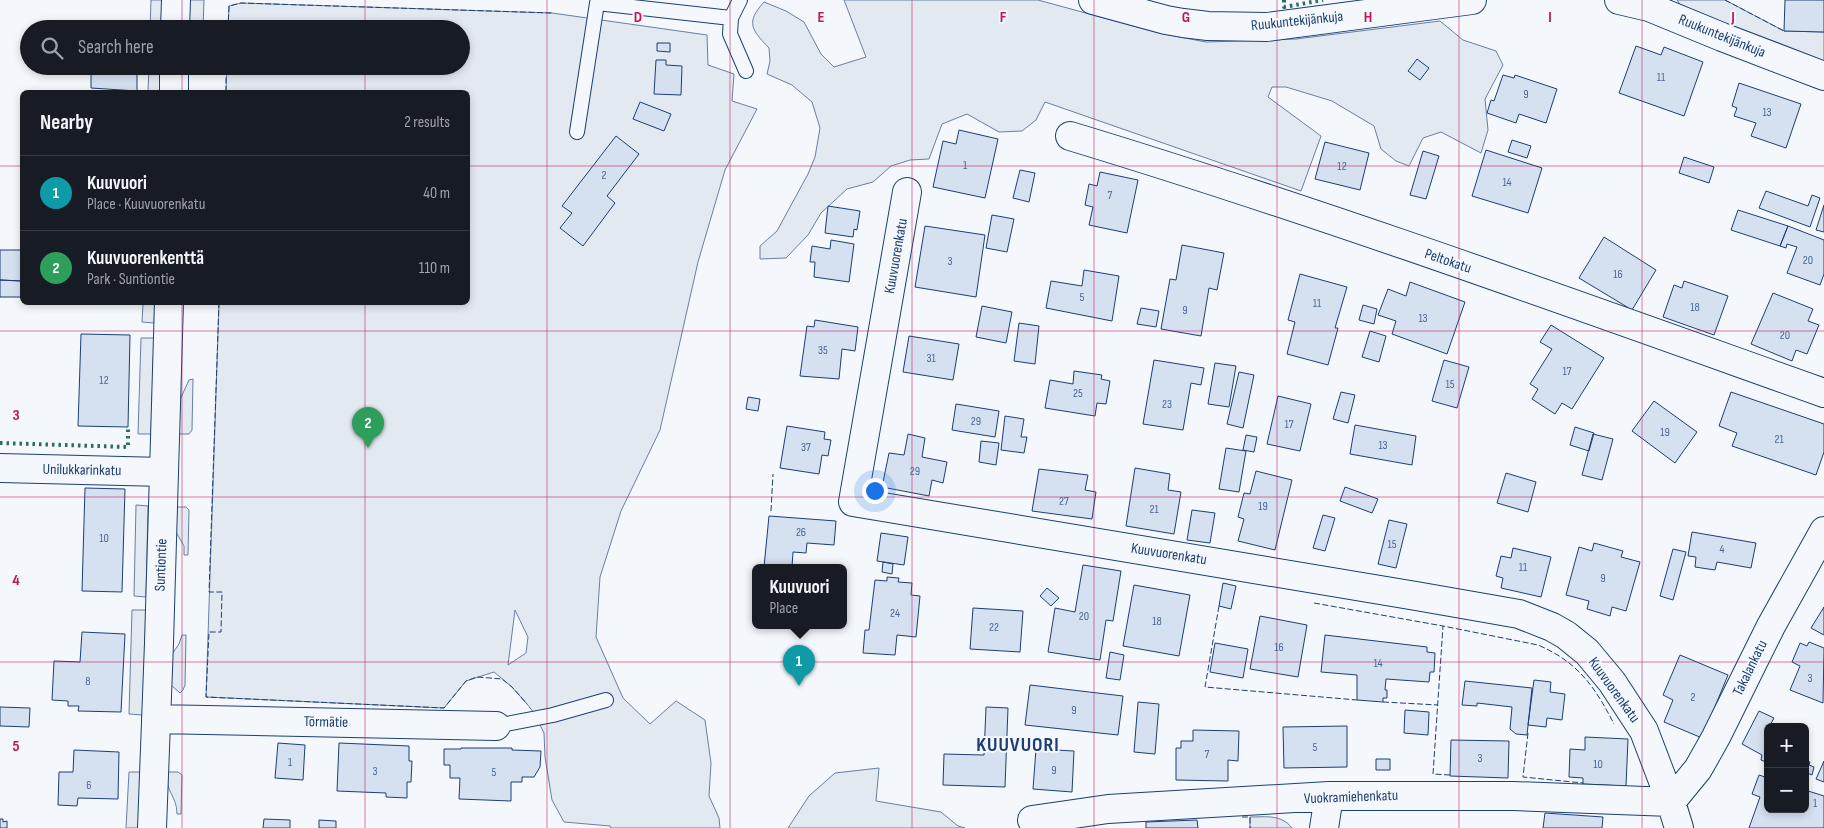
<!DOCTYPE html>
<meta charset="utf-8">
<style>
:root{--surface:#171b24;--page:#20242c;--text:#f1f3f6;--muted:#9ea1a6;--line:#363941;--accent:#7c3aed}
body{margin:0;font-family:"Sofia Sans Condensed",sans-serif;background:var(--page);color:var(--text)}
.controls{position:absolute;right:15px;bottom:15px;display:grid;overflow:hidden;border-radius:8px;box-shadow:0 2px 8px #0003}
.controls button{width:45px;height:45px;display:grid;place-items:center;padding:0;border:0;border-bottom:1px solid var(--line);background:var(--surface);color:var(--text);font:25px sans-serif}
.you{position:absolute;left:874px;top:490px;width:18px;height:18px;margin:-12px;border:4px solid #fff;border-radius:50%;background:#1a73e8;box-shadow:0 0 0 8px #1a73e833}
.badge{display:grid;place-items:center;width:32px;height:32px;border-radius:50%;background:var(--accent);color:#fff;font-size:16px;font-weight:700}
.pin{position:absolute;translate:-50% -41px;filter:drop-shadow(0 1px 2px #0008)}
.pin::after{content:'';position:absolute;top:26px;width:18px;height:15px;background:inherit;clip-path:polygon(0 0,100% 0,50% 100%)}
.popup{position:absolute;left:752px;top:564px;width:95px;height:65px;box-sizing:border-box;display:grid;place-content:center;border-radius:8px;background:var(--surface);filter:drop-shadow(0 1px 4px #0005);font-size:16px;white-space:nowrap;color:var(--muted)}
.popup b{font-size:19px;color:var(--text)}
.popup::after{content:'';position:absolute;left:50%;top:100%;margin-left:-10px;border:10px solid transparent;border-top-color:var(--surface)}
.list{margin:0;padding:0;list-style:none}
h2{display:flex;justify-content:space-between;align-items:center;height:65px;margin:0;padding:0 20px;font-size:21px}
h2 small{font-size:16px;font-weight:400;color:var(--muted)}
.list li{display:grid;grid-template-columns:32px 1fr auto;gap:15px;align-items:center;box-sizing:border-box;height:75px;padding:0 20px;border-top:1px solid var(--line)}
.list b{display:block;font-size:19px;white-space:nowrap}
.list p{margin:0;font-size:16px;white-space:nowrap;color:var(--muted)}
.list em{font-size:16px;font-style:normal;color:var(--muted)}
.icon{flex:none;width:28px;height:28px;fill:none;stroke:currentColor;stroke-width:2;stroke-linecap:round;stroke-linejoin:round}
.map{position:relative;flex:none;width:1824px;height:828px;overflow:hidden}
.search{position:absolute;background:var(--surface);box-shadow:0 2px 8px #0003;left:20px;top:20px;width:450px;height:55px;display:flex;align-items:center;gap:12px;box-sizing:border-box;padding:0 18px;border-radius:28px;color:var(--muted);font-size:19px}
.panel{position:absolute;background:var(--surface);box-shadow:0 2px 8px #0003;left:20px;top:90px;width:450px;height:215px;border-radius:8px}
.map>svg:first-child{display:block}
.green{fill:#e3e9f0;stroke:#687fa3;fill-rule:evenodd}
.building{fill:#d5e0f0;stroke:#1d3f73}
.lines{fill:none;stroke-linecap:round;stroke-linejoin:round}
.service-casing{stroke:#1d3f73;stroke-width:16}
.minor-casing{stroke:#1d3f73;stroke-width:30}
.service{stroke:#f4f7fb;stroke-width:14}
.minor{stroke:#f4f7fb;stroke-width:28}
.hedge{stroke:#2c6c60;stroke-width:4;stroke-dasharray:2.5 4;stroke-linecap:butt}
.fence{stroke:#1d3f73;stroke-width:1;stroke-dasharray:6 2.5;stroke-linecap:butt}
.grid{fill:none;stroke:#c2185b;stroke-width:1;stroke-opacity:0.55}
.labels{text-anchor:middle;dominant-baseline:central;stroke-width:4;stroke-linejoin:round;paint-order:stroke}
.number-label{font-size:12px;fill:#4b6792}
.street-label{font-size:15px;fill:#1d3f73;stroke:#f4f7fb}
.district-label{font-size:20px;font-weight:bold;letter-spacing:1px;fill:#1d3f73;stroke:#f4f7fb}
.grid-label{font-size:16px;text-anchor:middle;font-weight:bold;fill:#c2185b;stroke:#f4f7fb;stroke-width:4;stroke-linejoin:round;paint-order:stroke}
</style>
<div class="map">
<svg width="1824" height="828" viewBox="0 0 1824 828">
<rect width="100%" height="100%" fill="#f4f7fb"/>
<!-- green -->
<path class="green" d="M151,0H164L163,29H150Z
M189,0H204L203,29H189Z
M844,0H1038L1159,33L1206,42L1296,39L1440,21L1463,40L1496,51L1503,65L1485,99L1488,130L1481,153L1441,132L1423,138L1409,166L1396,161L1381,149L1374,126L1332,101L1286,87H1272L1268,97L1321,136L1301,191L1045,102L1036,120L1022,131L999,132L967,114L942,124L929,159L910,160L891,166L873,182L847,189L821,213L808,235L786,258L760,259V246L777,231L808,174L815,157L820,128L812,102L792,85L767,74L770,61L769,48C752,30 745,23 764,2L786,11L804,22L821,54L834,67L866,57Z
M1677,0H1725L1784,31L1824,32V63L1681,6Z
M241,3L552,13L707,35L708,65L734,74L732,101L757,109L725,170L698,262L660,430L621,511L600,577L596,637L623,698L650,724L676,701L705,720L711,763L709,796L719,818L720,828H611L610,826L564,822L552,800L545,757L544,733L534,713L527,704L512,687L494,672L466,681L444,708L206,697L219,303L468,302V92H226L227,66H461V29H228L229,6ZM515,610L528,637L526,653L508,665Z
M149,66H162L161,92H148Z
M143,303H155L154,323L142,322Z
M141,338H154L151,434H138Z
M193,379L192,430L189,434H176L178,404L189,380Z
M136,505L148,506L146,597L134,596Z
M174,507H186L189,510L188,555H184V546L176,532Z
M132,610H146L143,715L129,714Z
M182,635H186L185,685L183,690L180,693L171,685L170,657L179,644Z
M879,768L876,801L941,812L958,826L965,828H788L809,796L835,773Z
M129,772H141L139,828H126Z
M167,772H178L182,775L181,814H177C177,795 165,793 167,772Z
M1250,817C1266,817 1281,814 1292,828H1250Z"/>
<!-- building -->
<path class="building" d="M1785,0H1824V32L1784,31Z
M657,43H670V52L657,51Z
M1636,46L1661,55L1664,47L1703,62L1684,116L1619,93Z
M1417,59L1429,68L1420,80L1408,71Z
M656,60H666V65L682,66L681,95L654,94Z
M91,66H137V91L91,88Z
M1503,75L1514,78L1515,75L1557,89L1546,123L1519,114L1516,123L1487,113L1491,100L1494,101Z
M1739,83L1801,104L1786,148L1751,136L1756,123L1734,116L1737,108L1732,106Z
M640,102L671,114L664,131L633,119Z
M959,130L998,139L985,198L933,187L943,141L956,144Z
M616,136L639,154L607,196L615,203L583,246L560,228L572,213L562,206Z
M1512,140L1531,146L1527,158L1508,152Z
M1325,142L1369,153L1360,190L1315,179Z
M1486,150L1542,168L1528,213L1472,196Z
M1423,151L1439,156L1426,199L1410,195Z
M1684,157L1714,167L1709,183L1679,173Z
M1020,170L1035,173L1029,202L1013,198Z
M1100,172L1138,180L1127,233L1089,225L1093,207L1085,205L1089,184L1097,186Z
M1766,191L1808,206L1812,195L1820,198L1810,227L1759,208Z
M1824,205V232L1816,230Z
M828,206L860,211L857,230L854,229L853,237L825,233Z
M1738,210L1788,226L1780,246L1731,230Z
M992,215L1014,219L1007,252L986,248Z
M925,226L985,235L976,297L915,287Z
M1788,226L1824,240V274L1820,285L1787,273L1797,247L1787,244L1786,248L1780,246Z
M1604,237L1656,270L1632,310L1579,278Z
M831,240L854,244L849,282L814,277L815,262H810L812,246L830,249Z
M1182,245L1224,253L1217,290L1209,288L1201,336L1161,329L1170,279L1176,280Z
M0,250H22V281L0,280Z
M1084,270L1119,276L1112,321L1046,308L1051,281L1082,286Z
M1300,274L1347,287L1335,328H1338L1328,365L1287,354L1295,322L1288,320Z
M0,280L22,281V297H0Z
M1684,281L1728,296L1714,335L1663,317L1674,285L1682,288Z
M1410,282L1465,302L1447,354L1392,334L1396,321L1378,315L1388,289L1406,296Z
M1773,293L1813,309L1808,321L1819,325L1807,354L1796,350L1792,361L1751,344Z
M1363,305L1377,309L1374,324L1359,320Z
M982,306L1012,312L1006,343L976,337Z
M1141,308L1159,311L1156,327L1137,324Z
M815,320L858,327L855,351L842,349L839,379L800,376L807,326L814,327Z
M1019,323L1039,326L1035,364L1014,361Z
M1551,325L1604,358L1572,409L1562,403L1555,414L1532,399L1538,389L1530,384L1552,349L1540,342Z
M1370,331L1386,336L1379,362L1362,357Z
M81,334L130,335L128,427L78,426Z
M909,336L959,344L953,380L903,372Z
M1154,360L1204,368L1201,385L1191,383L1183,430L1143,424Z
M1444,360L1469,367L1457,408L1432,401Z
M1215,363L1236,366L1229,407L1208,404Z
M1074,371L1102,375L1101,379L1110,381L1106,404L1097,403L1095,416L1045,408L1050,380L1073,384Z
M1239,372L1254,375L1243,428L1227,424Z
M1341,392L1355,395L1348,423L1333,419Z
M1731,392L1824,424V452L1816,475L1732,446L1737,433L1719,426Z
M1278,396L1311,404L1300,451L1267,444Z
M748,397L760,399L758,411L746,409Z
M1654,401L1697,432L1675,463L1632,431Z
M956,404L999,411L995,437L952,430Z
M1005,416L1024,419L1021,437H1027L1024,453L1001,450Z
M1355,425L1416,436L1412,465L1350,454Z
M787,426L825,432L824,439L831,440L828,456L822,455L819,474L780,468Z
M1575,427L1594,433L1589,451L1570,445Z
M908,434L925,438L922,457L947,462L943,483L932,480L929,496L882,487L889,453L904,455Z
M1593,434L1613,439L1602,480L1582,475Z
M1246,435L1257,437L1254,452L1243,450Z
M981,441L999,443L996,465L979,462Z
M1226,448L1246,451L1239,492L1219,489Z
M1135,468L1170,474L1168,490L1181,492L1174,534L1126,526Z
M1039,469L1088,475L1085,490L1096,492L1092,519L1032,511Z
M1256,471L1292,480L1275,550L1238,541L1244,519L1238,517L1244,493L1250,494Z
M1506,473L1536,482L1528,512L1497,503Z
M1345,487L1378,499L1372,513L1340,501Z
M85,488L125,489L122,592L82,591Z
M1192,510L1215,513L1210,543L1187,540Z
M1323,515L1335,518L1325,551L1313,548Z
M769,516L836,521L834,545L807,543L806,553L793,552L792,567H764Z
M1389,520L1407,524L1396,568L1378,564Z
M1692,532L1756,543L1751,568L1717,562L1715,570L1695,567L1696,557L1688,556Z
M881,533L908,537L904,565L877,561Z
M1594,543L1623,551L1621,557L1640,562L1626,611L1612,607L1610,616L1587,609L1589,601L1566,595L1579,547L1592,551Z
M1513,548L1551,557L1541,597L1501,588L1503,578L1496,576L1501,556L1511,558Z
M1673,549L1686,552L1673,600L1660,596Z
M883,562L893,564L892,574L882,572Z
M1083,565L1121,571L1113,621L1106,620L1100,660L1048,652L1055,608L1075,612Z
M887,577L899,578L898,582L912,583L911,595L920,596L916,637L897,635L895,655L863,653L865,630H869L875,580L887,581Z
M1223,583L1236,586L1231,609L1219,606Z
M1134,585L1190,595L1179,656L1123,646Z
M1047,588L1059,598L1051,606L1040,596Z
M1824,607V635L1811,628Z
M973,608L1023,611L1020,652L970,649Z
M1260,616L1307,625L1298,677L1250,669Z
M82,632L125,634L121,712L78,711L79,706H68V701L52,700L54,661L80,662Z
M1325,635L1427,647V652L1435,653L1434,672H1430L1429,682L1386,679L1385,690H1387V698H1383V702L1357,700V675L1321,672Z
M1809,642L1824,648L1823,703L1790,690L1800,666L1792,662L1800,643L1807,646Z
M1215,643L1248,649L1243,678L1210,672Z
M1110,652L1124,655L1120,680L1106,678Z
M1680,655L1728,675L1702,738L1664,722L1673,700L1663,695Z
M1534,680L1551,682L1550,692L1565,694L1562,720L1547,718L1546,727L1528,725Z
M1465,681L1532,688L1527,735L1516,734L1510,729L1512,707L1477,703V706L1462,705Z
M1030,685L1123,696L1118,735L1025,725Z
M1138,702L1159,704L1155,754L1134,752Z
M0,707L30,708L29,727L0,726Z
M986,707L1008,708L1005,787L943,785L944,754L984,755Z
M1405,710L1429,712L1428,735L1404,733Z
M1759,711L1774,718L1769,727H1768V763L1761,760L1762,755L1742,744Z
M1347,726V767L1284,768L1283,727Z
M1193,730L1239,731L1238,761L1228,760V781L1176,780V748H1181V741H1193Z
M1585,737L1628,739L1626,786L1583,784V778L1569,777L1570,749L1585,750Z
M1451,740L1509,741L1508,778L1450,776Z
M278,743L305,745L303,780L275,778Z
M339,743L409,746V761H412L411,782H407V798L386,797V793L337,791Z
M461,748H512V750L541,751L540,767L534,777H522V782H511V801L459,799L460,778H450V765H444V749H461Z
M1036,749L1074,751L1072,792L1033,789Z
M74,750L119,752L118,799L78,798L77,806L58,805L59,772H73Z
M1376,759H1390V770H1376Z
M1805,760L1810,762L1809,765L1814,767L1812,775L1805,772Z
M1824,761V782L1816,779Z
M1759,775L1768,778V809H1805V790L1824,796V828H1749L1760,797L1752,794Z
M1545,813L1603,817L1602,828H1543Z
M0,819H3V822L7,821V828H0Z
M264,819L290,820V828H263Z
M319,820L336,821V828H319Z
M1197,820L1198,828H1146V822Z"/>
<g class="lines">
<!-- service casing -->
<g class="service-casing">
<path id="service" d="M740,0L731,18L730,34L746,71
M577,132L597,3L731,18
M496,726L553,715L606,700"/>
</g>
<!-- minor casing -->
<g class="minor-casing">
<path id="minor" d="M1093,0L1166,20L1183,23L1208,26L1267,27L1472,0
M1619,0L1649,7L1722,37L1824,76
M175,29L176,0
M174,92V66
M1070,136C1324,213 1574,304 1824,393
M907,192L853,502L1416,596L1519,614L1552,627L1566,635L1587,652L1612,682L1644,731L1671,802L1679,828
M0,468L164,472
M156,719L496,726
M1671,802L1698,769L1716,737L1771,626L1824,531
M1032,820L1108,809L1329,796H1514L1671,802
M152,828L159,643L169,302
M1324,828L1329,796"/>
</g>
<!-- service -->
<use href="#service" class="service"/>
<!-- minor -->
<use href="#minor" class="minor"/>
<!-- hedge -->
<path class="hedge" d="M1284,0V7L1323,0
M0,443L128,447V427"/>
<!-- fence -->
<path class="fence" d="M1725,0L1784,31
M228,29L229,6L241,3L552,13
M226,92V70L237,71V66
M219,302L209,592H222L221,632H209L206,697L444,708L466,681L477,677L502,679L512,687L527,704
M771,511L773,474
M1314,603L1443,626
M1219,606L1205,687L1357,700
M1383,702L1438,705
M1528,733L1523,777L1583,783
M1450,775L1433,774L1443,626L1538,645C1578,662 1595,687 1614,724
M1242,817H1250V828"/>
</g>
<!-- grid -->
<path class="grid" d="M182,0V29M365,0V29M547,0V828M730,0V828M912,0V828M1094,0V828M1277,0V828M1459,0V828M1642,0V828M182,66V92M365,66V92M0,166H22M468,166H1824M182,302V828M365,302V828M0,331H1824M0,497H1824M0,662H1824"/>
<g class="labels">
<!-- number labels -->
<g class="number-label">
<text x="1661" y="77">11</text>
<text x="1526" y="94">9</text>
<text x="1767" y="112">13</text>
<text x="965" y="165">1</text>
<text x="1342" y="166">12</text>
<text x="604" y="175">2</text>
<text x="1507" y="182">14</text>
<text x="1110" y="195">7</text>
<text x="1808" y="260">20</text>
<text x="950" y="261">3</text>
<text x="1618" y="274">16</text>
<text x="1082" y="297">5</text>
<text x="1317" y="303">11</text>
<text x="1695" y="307">18</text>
<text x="1185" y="310">9</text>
<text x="1423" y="318">13</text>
<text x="1785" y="335">20</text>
<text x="823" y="350">35</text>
<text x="931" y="358">31</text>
<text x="1567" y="371">17</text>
<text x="104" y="380">12</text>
<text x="1450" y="384">15</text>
<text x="1078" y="393">25</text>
<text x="1167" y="404">23</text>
<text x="976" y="421">29</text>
<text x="1289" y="424">17</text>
<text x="1665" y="432">19</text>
<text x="1779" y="439">21</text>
<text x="1383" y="445">13</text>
<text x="806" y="447">37</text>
<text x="915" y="471">29</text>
<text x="1064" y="501">27</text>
<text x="1263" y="506">19</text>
<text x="1154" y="509">21</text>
<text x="801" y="532">26</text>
<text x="104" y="538">10</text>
<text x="1392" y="544">15</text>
<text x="1722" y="549">4</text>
<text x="1523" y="567">11</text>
<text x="1603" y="578">9</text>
<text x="895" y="613">24</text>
<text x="1084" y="616">20</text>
<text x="1157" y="621">18</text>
<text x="994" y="627">22</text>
<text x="1279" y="647">16</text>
<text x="1378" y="663">14</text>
<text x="1810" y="678">3</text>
<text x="88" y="681">8</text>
<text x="1693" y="697">2</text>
<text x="1074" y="710">9</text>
<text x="1315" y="747">5</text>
<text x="1207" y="754">7</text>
<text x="1480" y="758">3</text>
<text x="290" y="762">1</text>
<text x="1598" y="764">10</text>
<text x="1054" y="770">9</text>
<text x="375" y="771">3</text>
<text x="494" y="772">5</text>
<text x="89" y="785">6</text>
<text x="1815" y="803">1</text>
</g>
<!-- street labels -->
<g class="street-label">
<text transform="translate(1297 21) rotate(-6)">Ruukuntekijänkuja</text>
<text transform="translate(1722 36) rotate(22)">Ruukuntekijänkuja</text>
<text transform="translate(896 256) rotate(-80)">Kuuvuorenkatu</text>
<text transform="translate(1448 261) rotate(19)">Peltokatu</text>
<text transform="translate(82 470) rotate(1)">Unilukkarinkatu</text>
<text transform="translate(1169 554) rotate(9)">Kuuvuorenkatu</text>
<text transform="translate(161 565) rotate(-88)">Suntiontie</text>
<text transform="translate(1750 668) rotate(-64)">Takalankatu</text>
<text transform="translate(1614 690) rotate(54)">Kuuvuorenkatu</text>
<text transform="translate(326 722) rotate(1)">Törmätie</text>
<text transform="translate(1351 797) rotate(-2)">Vuokramiehenkatu</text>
</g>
<!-- district labels -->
<g class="district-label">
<text x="1018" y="745">KUUVUORI</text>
</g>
</g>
<g class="grid-label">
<text x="638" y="22">D</text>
<text x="821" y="22">E</text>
<text x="1003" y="22">F</text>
<text x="1186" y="22">G</text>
<text x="1368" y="22">H</text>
<text x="1550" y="22">I</text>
<text x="1733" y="22">J</text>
<text x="16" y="420">3</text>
<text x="16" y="585">4</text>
<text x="16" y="751">5</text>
</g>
</svg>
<div class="controls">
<button>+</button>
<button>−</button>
</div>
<div class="you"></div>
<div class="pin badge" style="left:799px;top:686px;background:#0f9aa8">1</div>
<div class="popup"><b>Kuuvuori</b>Place</div>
<div class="pin badge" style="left:368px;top:448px;background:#2e9e5b">2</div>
<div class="search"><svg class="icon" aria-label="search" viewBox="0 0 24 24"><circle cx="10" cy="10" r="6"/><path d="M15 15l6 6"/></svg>Search here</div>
<section class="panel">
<h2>Nearby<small>2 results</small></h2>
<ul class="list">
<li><span class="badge" style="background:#0f9aa8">1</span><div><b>Kuuvuori</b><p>Place · Kuuvuorenkatu</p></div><em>40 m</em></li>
<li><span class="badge" style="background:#2e9e5b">2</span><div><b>Kuuvuorenkenttä</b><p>Park · Suntiontie</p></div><em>110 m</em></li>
</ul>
</section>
</div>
